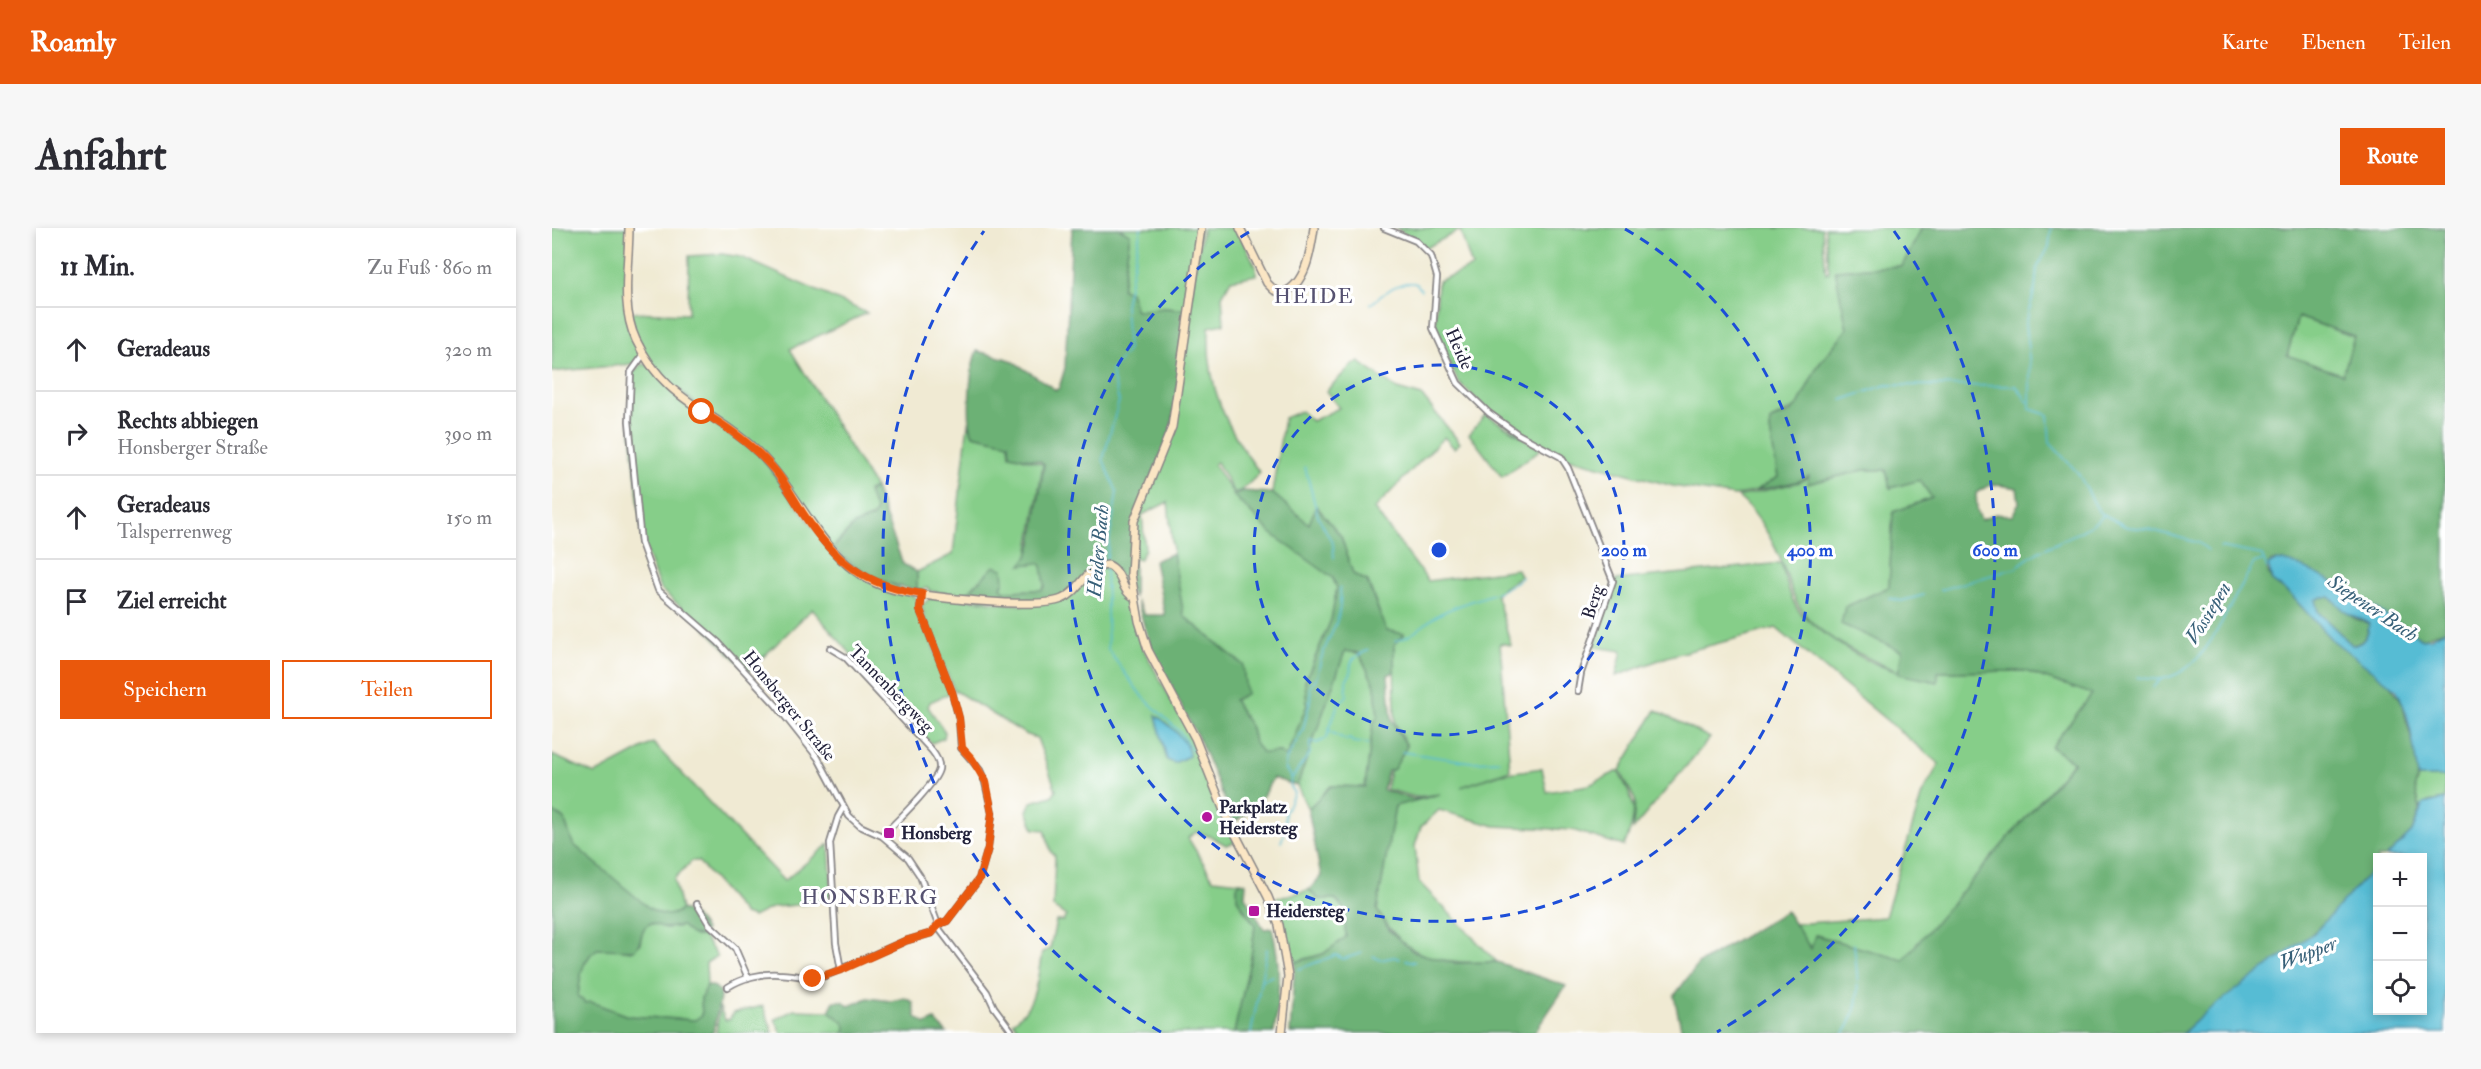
<!DOCTYPE html>
<html lang="de">
<meta charset="utf-8">
<style>
:root{--surface:#fff;--page:#f7f7f7;--text:#2b2b33;--muted:#7c7c81;--line:#e1e1e2;--accent:#ea580c}
body{margin:0;font-family:"IM FELL Double Pica",serif;background:var(--page);color:var(--text)}
.controls{position:absolute;right:18px;bottom:18px;display:grid;overflow:hidden;border-radius:0px;box-shadow:0 3px 9px #0003}
.controls button{width:54px;height:54px;display:grid;place-items:center;padding:0;border:0;border-bottom:2px solid var(--line);background:var(--surface);color:var(--text);font:30px sans-serif}
.stop{position:absolute;width:18px;height:18px;margin:-14px;border:4px solid #ea580c;border-radius:50%;background:#fff}
.stop.end{background:#ea580c;border-color:#fff;box-shadow:0 2px 6px #0008}
.list{margin:0;padding:0;list-style:none}
h2{display:flex;justify-content:space-between;align-items:center;height:78px;margin:0;padding:0 24px;font-size:26px}
h2 small{font-size:20px;font-weight:400;color:var(--muted)}
.list li{display:grid;grid-template-columns:39px 1fr auto;gap:18px;align-items:center;box-sizing:border-box;height:84px;padding:0 24px;border-top:2px solid var(--line)}
.list b{display:block;font-size:22px;white-space:nowrap}
.list p{margin:0;font-size:20px;white-space:nowrap;color:var(--muted)}
.list em{font-size:20px;font-style:normal;color:var(--muted)}
.actions{display:flex;gap:12px;padding:18px 24px}
.actions a{flex:1;padding:14px 0;border:2px solid var(--accent);border-radius:0px;text-align:center;font-size:21px;color:var(--accent)}
.actions .main{background:var(--accent);color:#fff}
.icon{flex:none;width:33px;height:33px;fill:none;stroke:currentColor;stroke-width:2;stroke-linecap:round;stroke-linejoin:round}
.map{position:relative;flex:none;width:1893px;height:805px;overflow:hidden;border-radius:0px}
header{display:flex;align-items:center;gap:36px;box-sizing:border-box;height:84px;padding:0 30px;background:var(--accent);color:#fff}
header strong{font-size:28px}
nav{display:flex;gap:33px;margin-inline-start:auto;font-size:21px}
.intro{display:flex;align-items:center;justify-content:space-between;box-sizing:border-box;height:144px;padding:0 36px}
h1{margin:0;font-size:42px}
.button{padding:15px 27px;border-radius:0px;background:var(--accent);color:#fff;font-size:21px;font-weight:700}
main{display:flex;gap:36px;padding:0 36px}
aside{flex:1;background:var(--surface);border-radius:0px;box-shadow:0 3px 9px #0003}
.map>svg:first-child{display:block}
.green{fill:#86ce89;stroke:#547862;stroke-width:1.5;fill-rule:evenodd}
.forest{fill:#6cb175;stroke:#476a58;stroke-width:1.5;fill-rule:evenodd}
.water{fill:#56bcd4;stroke:#3c6f88;stroke-width:1.5;fill-rule:evenodd}
.lines{fill:none;stroke-linecap:round;stroke-linejoin:round}
.stream{stroke:#56bcd4;stroke-width:1.5}
.street-casing{stroke:#898687;stroke-width:8}
.secondary-casing{stroke:#898687;stroke-width:10}
.street{stroke:#fff;stroke-width:4.5}
.secondary{stroke:#fbe6c4;stroke-width:7}
.route{stroke:#ea580c;stroke-width:8}
.ring{fill:none;stroke:#1d4ed8;stroke-width:3;stroke-dasharray:10 8}
.poi-dot{fill:#b5179e;stroke:#fff;stroke-width:2}
.labels{text-anchor:middle;dominant-baseline:central;stroke-width:6;stroke-linejoin:round;paint-order:stroke}
.street-label{font-size:18px;fill:#22223b;stroke:#fff}
.poi-label{font-size:18px;font-weight:bold;fill:#22223b;stroke:#fff;text-anchor:start}
.water-label{font-size:20px;font-style:italic;fill:#376078;stroke:#fff}
.quarter-label{font-size:21px;letter-spacing:1.5px;fill:#565271;stroke:#fff}
.centre{fill:#1d4ed8;stroke:#fff;stroke-width:3}
.ring-label{font-size:18px;text-anchor:middle;font-weight:bold;fill:#1d4ed8;stroke:#fff;stroke-width:6;stroke-linejoin:round;paint-order:stroke}
</style>
<header>
<strong>Roamly</strong>
<nav><a>Karte</a><a>Ebenen</a><a>Teilen</a></nav>
</header>
<div class="intro"><h1>Anfahrt</h1><a class="button">Route</a></div>
<main>
<aside>
<h2>11 Min.<small>Zu Fuß · 860 m</small></h2>
<ul class="list">
<li><svg class="icon" aria-label="ahead" viewBox="0 0 24 24"><path d="M12 20V5M6 11l6-6 6 6"/></svg><div><b>Geradeaus</b></div><em>320 m</em></li>
<li><svg class="icon" aria-label="right" viewBox="0 0 24 24"><path d="M7 20v-9h11M14 6l5 5-5 5"/></svg><div><b>Rechts abbiegen</b><p>Honsberger Straße</p></div><em>390 m</em></li>
<li><svg class="icon" aria-label="ahead" viewBox="0 0 24 24"><path d="M12 20V5M6 11l6-6 6 6"/></svg><div><b>Geradeaus</b><p>Talsperrenweg</p></div><em>150 m</em></li>
<li><svg class="icon" aria-label="arrive" viewBox="0 0 24 24"><path d="M6 21V4h12l-3 4 3 4H6"/></svg><div><b>Ziel erreicht</b></div></li>
</ul>
<div class="actions"><a class="main">Speichern</a><a>Teilen</a></div>
</aside>
<div class="map">
<svg width="1893" height="805" viewBox="0 0 1893 805">
<rect width="100%" height="100%" fill="#fff"/>
<filter id="ink" filterUnits="userSpaceOnUse"><feTurbulence type="fractalNoise" baseFrequency=".0167" numOctaves="2"/><feDisplacementMap in="SourceGraphic" scale="12" xChannelSelector="R" yChannelSelector="G"/><feConvolveMatrix kernelMatrix="1 2 1 2 8 2 1 2 1" color-interpolation-filters="sRGB"/></filter>
<filter id="wash" filterUnits="userSpaceOnUse"><feTurbulence type="fractalNoise" baseFrequency=".008" numOctaves="4" result="noise"/><feDisplacementMap in="SourceGraphic" scale="24" xChannelSelector="R" yChannelSelector="G"/><feGaussianBlur stdDeviation="1.35" result="paint"/><feColorMatrix in="noise" values="0 0 0 0 0 0 0 0 0 0 0 0 0 0 0 0 0 1.4 0 .05"/><feComposite in="paint" operator="in"/></filter>
<g filter="url(#wash)">
<rect width="100%" height="100%" fill="#f0ead3"/>
<!-- green -->
<path class="green" d="M0,0H76L78,92L91,126L81,136L0,144Z
M566,0H648L635,82L612,80L584,83L578,64L570,61L578,7Z
M651,0H685L704,39V47L679,52L670,68L672,96L657,99C654,159 673,198 708,245L690,262L682,265L665,234L662,236C694,293 731,311 780,349L785,360L779,392L753,453L755,477L734,530L728,524L711,525L702,515L699,500L682,472L691,437L632,388L623,343L616,274L590,287L593,321L587,332L579,328L580,306L607,236Z
M844,0H1270L1274,45L1277,44L1273,0H1370L1350,38L1284,42L1295,101L1265,139L1246,178L1219,192L1218,202L1226,249L1203,263L1183,268L1121,258L1013,229L967,205L937,183L906,154L883,101L886,53L920,39L908,2L874,20Z
M170,26L189,29L315,85L238,121L323,260L316,263L324,283L321,289L302,297L280,320L208,225L120,158L99,135L85,109L78,84L136,86L137,28Z
M1746,89L1802,109L1792,147L1735,128Z
M807,134L845,161L870,168L908,215L902,220L892,209L822,281L876,353L965,341L968,348L944,365L959,417L948,415L958,542L909,559L949,546L990,540L995,564L1037,557L1066,543C1084,574 1087,585 1072,618L1020,602L943,598L887,582L869,599L863,618L867,654L945,734C888,735 857,735 825,682L843,578L888,566L863,569L834,561L838,543L842,541L855,518L843,495L842,417L834,402L816,353L801,346L789,308L765,279L757,297L720,265L732,190L749,183L760,193L787,180L774,163L801,136Z
M89,136L96,137L207,226L280,325L363,369L398,465L378,474L376,479L393,504L392,510L380,515L369,507L260,381L196,444L148,395L108,361L91,316L78,194L81,145Z
M934,186L989,221L950,249L917,206Z
M416,195L421,207L457,215L459,227L491,236L476,328L479,336L487,334C494,341 496,353 490,362L452,363L449,360L450,356L435,348L428,351L413,368L378,363L376,360L365,362V344L401,326Z
M1312,242H1334L1338,260L1368,252L1380,270L1341,284L1337,359L1293,379L1290,396L1350,423L1347,444C1316,431 1266,409 1248,380C1241,370 1238,357 1234,346C1225,320 1208,286 1186,269L1248,254L1258,248L1256,256Z
M1229,335C1234,351 1237,369 1247,383C1253,391 1264,398 1272,405C1306,432 1342,446 1385,453L1386,444L1473,443L1541,466L1499,519L1522,533L1351,733L1264,707L1259,722L1242,696L1333,689L1370,566L1387,536L1224,400L1118,428L1064,448L1070,423L1042,419L1063,352Z
M557,339L565,346L576,369L593,424L643,516L661,566L684,614L674,617L660,609L644,604L636,610L661,651L689,654C677,668 695,685 703,697L699,729L682,805H470L461,794C485,778 485,751 490,724L498,721L504,693H511L514,688L501,679L503,628L499,624L493,602L482,601L475,583L479,574L500,568L504,562L485,510L473,506L402,462L374,395L370,377L381,368L469,377L541,342ZM604,487L623,503L635,518L631,531L622,535L615,532Z
M793,423L807,425L823,458L826,488L821,496L813,559L779,558L756,581L745,558Z
M1104,482L1158,510L1081,601L1083,572L1068,542Z
M101,515L232,653L277,616L280,666C265,679 242,676 223,679C215,681 208,686 201,689L192,686L146,633H140L122,651L129,681C124,687 115,688 108,686C91,680 48,638 31,625L21,616L12,591L0,583V527L43,546Z
M1866,549H1893V571L1876,574L1868,580L1863,559Z
M757,662L766,671H783L792,681L794,709L771,726L743,734L724,670Z
M95,696H105L115,700L130,698L143,708H151L165,728L154,735L155,757L149,770L150,787L143,792L76,788L39,774L33,775L26,768L29,741L39,726L45,721L58,720L79,723L88,716L90,705Z
M211,778L221,805H164L168,780L173,792L178,791L181,785Z
M242,782L277,783L293,796L294,802L291,805H229L223,791Z"/>
<!-- forest -->
<path class="forest" d="M520,0H566L578,6L570,61L578,64L584,83L612,80L636,82L620,199L582,293V369L567,346L550,338L507,372L429,371L413,368L442,338L451,341L452,354L449,359L452,363L490,362L493,358L490,338L487,335L469,337L476,328L480,315L492,236L488,233L458,227L457,215L421,207C414,193 418,137 425,123L459,132L504,162L507,160L513,140Z
M1370,0H1893V402L1870,411C1845,394 1746,325 1719,333L1715,342L1720,353L1739,367L1779,411L1835,452L1849,472L1862,520L1866,547L1863,559L1868,581L1860,604L1834,629L1826,630L1825,638C1803,659 1785,684 1762,704C1722,742 1671,767 1631,805H1130L1122,768L1146,736L1234,683L1259,721L1263,707L1351,732L1522,534L1499,519L1540,466L1473,443L1386,444V454L1346,446L1350,423L1289,396L1293,379L1337,359L1341,284L1380,270L1368,252L1338,260L1334,242H1312L1255,256L1257,248L1248,253L1203,263L1226,249L1218,202L1219,192L1237,185L1247,176L1265,139L1295,101L1283,42L1350,38ZM1746,89L1802,108L1791,147L1735,127ZM1439,256L1465,260L1467,275L1460,288L1444,286L1429,292L1425,282L1424,265Z
M323,260L351,336L365,344V362C330,356 307,344 281,320L302,297L321,289L324,283L316,265Z
M691,263L720,265L757,296L764,278L789,308L801,346L815,353L834,402L852,406L842,417V444L836,447L840,493L855,518L842,541L836,543L831,562L862,571L877,569L843,578L825,682L838,703L862,724L902,735L945,734L1014,758L982,805H738L743,734L771,726L794,709L792,681L783,671H766L757,662L769,648L756,581L779,558L813,559L821,496L826,488L823,458L807,425L793,423L745,558L721,550L704,580L682,594L648,513L599,421L585,373L593,387H613L602,333L621,325L632,388L691,437L694,466L682,472L699,500L702,515L711,525L728,524L734,529L755,477L753,454L779,392L785,360L781,350L720,306L681,267Z
M1770,369H1778L1804,391L1817,395C1817,406 1812,416 1800,417L1766,384L1763,372Z
M0,583L12,591L21,616L97,680C108,686 119,691 129,681L143,688L153,702L151,708C140,708 138,706 130,698L113,700L99,695C86,700 92,715 82,722L45,721C28,733 29,749 26,768L33,775L39,774L76,788L143,792L150,787L149,770L155,757L163,759L169,765L161,805H0Z
M689,654L694,655L693,668L712,701L720,700C729,736 728,768 722,805H682L699,729L703,697L685,671V658Z
M316,770L339,773L353,770L361,774L364,789L374,796L383,792L395,805H291L294,802L293,796L277,783L282,773H291L297,778Z"/>
<!-- water -->
<path class="water" d="M1725,332C1764,337 1835,388 1870,411L1879,410L1893,402V549H1866C1862,521 1858,486 1844,461L1779,411L1739,367L1720,353L1716,337ZM1770,369H1778L1795,385L1817,395C1817,406 1812,417 1800,417L1766,384L1763,372Z
M604,487C616,496 636,511 637,528L622,535L615,532Z
M1893,571V805H1631L1655,783L1763,704L1825,637L1826,782H1870V630L1834,629L1860,604L1871,576Z"/>
<g class="lines">
<!-- stream -->
<path class="stream" d="M1499,0L1497,19L1485,40L1483,61L1473,96L1478,138V181L1496,187L1498,215L1526,245L1547,284L1575,299L1596,301L1647,315L1656,322
M819,76C831,66 849,50 865,56L869,62
M1290,172L1334,157L1464,158L1476,174
M753,239L766,288L781,316L782,330
M1668,319L1710,327L1715,341
M554,334L565,264L551,231L567,173L559,143L576,122L573,77L589,0
M554,339L556,422L589,467L628,504L640,523
M1694,349L1702,335L1711,332
M1388,362L1464,340C1489,316 1526,311 1552,287
M1338,370L1349,373L1372,367
M843,413C865,408 871,394 890,385C917,371 947,369 970,349
M1585,449C1592,450 1601,452 1609,451C1654,445 1673,382 1694,350
M1601,459L1609,451
M777,502L786,476L795,468L794,452L799,445C796,430 805,428 817,422
M850,524L919,534L948,533
M740,550L758,525V513L765,515L774,511L777,503L794,512L798,511L801,514L816,516
M729,614L733,603V585L742,565L738,559L739,550L733,540V533L751,502L759,469L758,458C769,448 765,440 770,428C780,401 791,391 788,360
M821,728L828,732L842,729L848,731
M854,732L863,734
M747,741L784,727L791,731L810,725
M710,752L720,748
M699,805L715,721
M1292,805C1312,778 1305,747 1302,716"/>
</g>
</g>
<g filter="url(#ink)">
<g class="lines">
<!-- street casing -->
<g class="street-casing">
<path id="street" d="M832,0L864,13L879,28L885,49L881,100L906,155L937,185L966,206L1009,229L1016,240L1061,353L1029,445L1026,463
M92,126L79,144L77,193L89,315L106,362L166,414L224,477L266,530L297,588L308,598L330,608L356,630L368,648L388,702L435,764L442,779L459,802
M370,366L368,382L400,464L407,491L409,520L428,542L433,554L440,585L436,620L427,651L395,693L387,696
M278,420L293,429L380,523C384,528 388,534 387,541C384,556 343,595 330,608
M145,676L157,696L183,720L196,750
M289,742L284,715L278,615L286,589L291,580
M176,759C190,750 209,745 226,746C243,746 256,752 273,748L353,713L380,705L387,698"/>
</g>
<!-- secondary casing -->
<g class="secondary-casing">
<path id="secondary" d="M77,0C77,37 68,78 84,112C114,175 161,181 206,224C255,271 272,347 348,363C379,369 484,382 510,371C529,364 532,339 556,337C571,343 568,363 582,369
M649,0L620,199L582,293L579,346L587,393L596,422L643,510L674,588L716,669L727,697L736,748L730,805
M688,0L715,55L722,62L730,65C754,58 759,21 762,0"/>
</g>
<!-- street -->
<use href="#street" class="street"/>
<!-- secondary -->
<use href="#secondary" class="secondary"/>
</g>
</g>
<g class="lines" filter="url(#ink)">
<!-- route -->
<path class="route" d="M150,184C179,201 204,219 225,245C235,258 243,273 252,287C283,334 314,358 370,366L368,382L400,464L407,490L410,520L420,531L434,554L440,585L436,620L427,651L395,693L387,696L380,705L353,713L289,742L261,751"/>
</g>
<!-- distance rings -->
<g class="ring">
<circle cx="887" cy="322" r="185"/>
<path d="M1073 1A371 371 0 1 1 702 1"/>
<path d="M609 804A556 556 0 0 1 432 3M1342 3A556 556 0 0 1 1165 804"/>
</g>
<!-- markers -->
<g class="poi-dot">
<circle cx="655" cy="589" r="6"/>
<rect x="331" y="599" width="12" height="12" rx="3"/>
<rect x="696" y="677" width="12" height="12" rx="3"/>
</g>
<g class="labels">
<!-- street labels -->
<g class="street-label">
<text transform="translate(907 121) rotate(66)">Heide</text>
<text transform="translate(1041 374) rotate(-73)">Berg</text>
<text transform="translate(339 461) rotate(46)">Tannenbergweg</text>
<text transform="translate(237 478) rotate(51)">Honsberger Straße</text>
</g>
<!-- poi labels -->
<g class="poi-label">
<text x="667" y="579">Parkplatz<tspan x="667" dy="21">Heidersteg</tspan></text>
<text x="349" y="605">Honsberg</text>
<text x="714" y="683">Heidersteg</text>
</g>
<!-- water labels -->
<g class="water-label">
<text transform="translate(546 323) rotate(-85)">Heider Bach</text>
<text transform="translate(1821 380) rotate(34)">Siepener Bach</text>
<text transform="translate(1656 385) rotate(-58)">Vossiepen</text>
<text transform="translate(1756 725) rotate(-21)">Wupper</text>
</g>
<!-- quarter labels -->
<g class="quarter-label">
<text x="762" y="68">HEIDE</text>
<text x="318" y="669">HONSBERG</text>
</g>
</g>
<circle cx="887" cy="322" r="9" class="centre"/>
<g class="ring-label">
<text x="1072" y="328">200 m</text>
<text x="1258" y="328">400 m</text>
<text x="1443" y="328">600 m</text>
</g>
</svg>
<div class="controls">
<button>+</button>
<button>−</button>
<button><svg class="icon" aria-label="locate" viewBox="0 0 24 24"><circle cx="12" cy="12" r="6"/><path d="M12 2v4M12 18v4M2 12h4M18 12h4"/></svg></button>
</div>
<div class="stop" style="left:150px;top:184px"></div>
<div class="stop end" style="left:261px;top:751px"></div>
</div>
</main>
